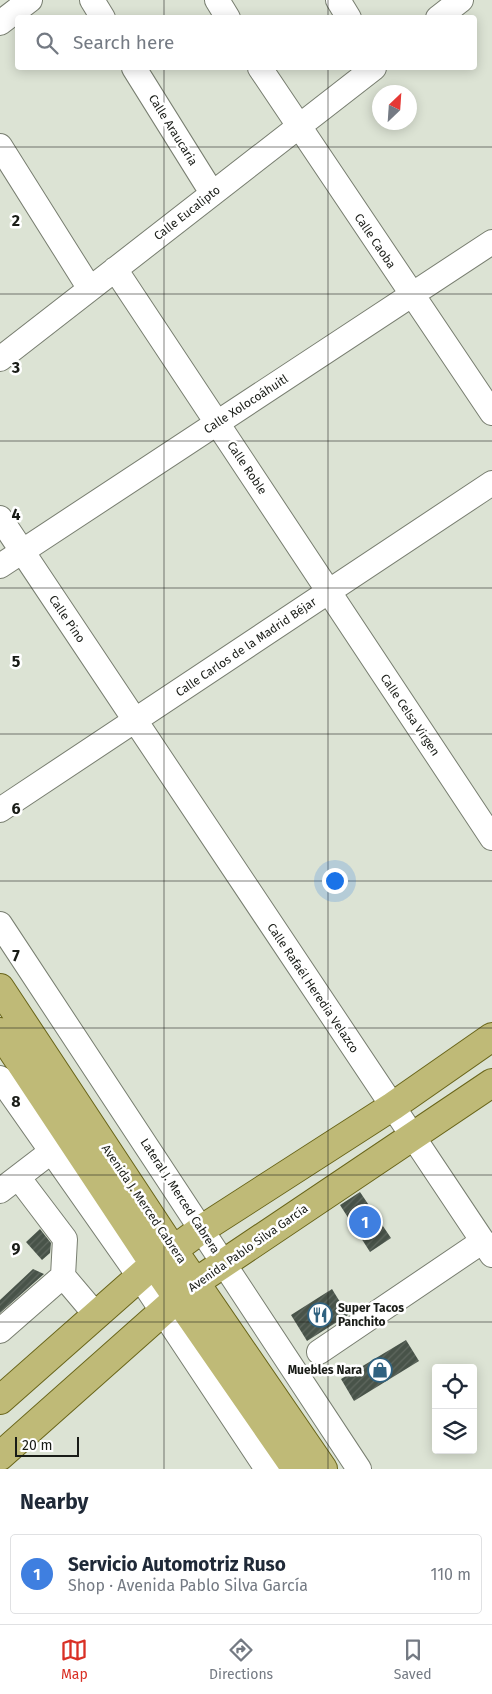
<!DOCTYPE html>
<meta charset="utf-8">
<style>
:root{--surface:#fff;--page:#f2f2f3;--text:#1f2937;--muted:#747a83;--line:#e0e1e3;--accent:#d93025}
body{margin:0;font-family:"Fira Sans",sans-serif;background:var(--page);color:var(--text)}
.controls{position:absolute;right:15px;bottom:15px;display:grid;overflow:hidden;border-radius:5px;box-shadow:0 2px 12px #0003}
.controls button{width:45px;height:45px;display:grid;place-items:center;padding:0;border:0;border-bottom:1px solid var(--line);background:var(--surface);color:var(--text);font:25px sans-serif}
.compass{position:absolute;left:372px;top:85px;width:45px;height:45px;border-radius:50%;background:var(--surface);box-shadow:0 2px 12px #0003;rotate:25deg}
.scale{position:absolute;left:15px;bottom:12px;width:64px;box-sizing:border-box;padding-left:5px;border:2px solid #191c17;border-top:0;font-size:14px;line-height:18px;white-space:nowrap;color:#191c17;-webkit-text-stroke:4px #fff;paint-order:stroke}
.you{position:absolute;left:334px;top:880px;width:18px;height:18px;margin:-12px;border:4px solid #fff;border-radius:50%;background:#1a73e8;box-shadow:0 0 0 8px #1a73e833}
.badge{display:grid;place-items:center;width:32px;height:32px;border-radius:50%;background:var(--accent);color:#fff;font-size:16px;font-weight:700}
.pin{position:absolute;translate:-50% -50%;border:2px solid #fff;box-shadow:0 1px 5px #0006}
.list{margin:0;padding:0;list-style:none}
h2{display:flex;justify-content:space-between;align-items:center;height:65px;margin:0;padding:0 20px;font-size:21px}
h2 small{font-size:16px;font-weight:400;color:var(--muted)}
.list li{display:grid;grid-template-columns:32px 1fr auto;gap:15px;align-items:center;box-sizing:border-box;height:80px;margin:0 10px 10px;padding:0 10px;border:1px solid var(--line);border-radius:5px}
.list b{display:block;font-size:19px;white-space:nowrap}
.list p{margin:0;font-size:16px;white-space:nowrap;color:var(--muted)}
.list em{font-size:16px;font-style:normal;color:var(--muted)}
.icon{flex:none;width:28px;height:28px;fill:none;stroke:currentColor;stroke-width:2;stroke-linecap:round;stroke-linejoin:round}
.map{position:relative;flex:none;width:492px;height:1469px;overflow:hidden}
.search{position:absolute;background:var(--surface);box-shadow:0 2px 12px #0003;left:15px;right:15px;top:15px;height:55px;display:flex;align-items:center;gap:12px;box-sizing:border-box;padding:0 18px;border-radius:5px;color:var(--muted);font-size:19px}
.sheet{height:155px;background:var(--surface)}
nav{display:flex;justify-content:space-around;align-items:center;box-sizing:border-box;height:70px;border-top:1px solid var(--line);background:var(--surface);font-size:14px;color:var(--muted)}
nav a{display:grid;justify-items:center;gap:2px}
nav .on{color:var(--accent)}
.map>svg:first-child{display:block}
.building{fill:url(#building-hatch)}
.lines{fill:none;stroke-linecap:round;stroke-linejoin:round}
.minor-casing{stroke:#787e70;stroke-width:26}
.major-casing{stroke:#69651a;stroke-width:30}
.minor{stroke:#fff;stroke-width:24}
.major{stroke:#bfba77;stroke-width:28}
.grid{fill:none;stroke:#191c17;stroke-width:1;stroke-opacity:0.55}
.labels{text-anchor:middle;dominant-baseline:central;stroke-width:5;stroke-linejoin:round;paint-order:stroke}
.street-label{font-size:12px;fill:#191c17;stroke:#fff}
.poi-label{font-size:12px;font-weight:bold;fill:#191c17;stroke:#fff;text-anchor:start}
.grid-label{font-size:16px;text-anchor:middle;font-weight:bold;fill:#191c17;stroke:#fff;stroke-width:5;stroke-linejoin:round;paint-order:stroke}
</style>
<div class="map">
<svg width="492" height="1469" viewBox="0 0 492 1469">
<defs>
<pattern id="building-hatch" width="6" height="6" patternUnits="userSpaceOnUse" patternTransform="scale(1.25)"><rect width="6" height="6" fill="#485349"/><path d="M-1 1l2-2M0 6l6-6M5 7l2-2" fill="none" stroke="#5f685f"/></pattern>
</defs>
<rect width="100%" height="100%" fill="#dce3d4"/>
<!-- building -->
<path class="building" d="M360,1192L391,1238L370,1252L340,1205Z
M40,1229L51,1243L50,1253L42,1260L26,1242Z
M33,1269L44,1274L0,1313V1300Z
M332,1289L348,1315L307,1341L291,1315Z
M406,1340L419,1361L354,1401L341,1379Z"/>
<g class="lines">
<!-- minor casing -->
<g class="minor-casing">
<path id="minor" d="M92,0L103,18
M217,0L228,18
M338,0L349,18
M438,18L461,0
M0,23L30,0
M134,68L212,193
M260,68L492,413
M0,146L90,289
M115,269L492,838
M0,359L374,68
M0,518L492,1255
M0,566L492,242
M0,810L492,483
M0,924L359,1469
M0,1078L139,1276L267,1469
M18,1177L65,1239L63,1276
M0,1191L52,1151
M0,1331L63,1276L96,1315
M319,1352L483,1241"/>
</g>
<!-- major casing -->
<g class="major-casing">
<path id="major" d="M0,988L173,1250L323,1469
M0,1032L154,1264L296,1469
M0,1400L154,1264L202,1229L393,1106L492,1037
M0,1456L196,1282L492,1083"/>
</g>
<!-- minor -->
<use href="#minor" class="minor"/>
<!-- major -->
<use href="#major" class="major"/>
</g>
<!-- grid -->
<path class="grid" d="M164,0V18M328,0V18M164,68V1469M328,68V1469M0,147H492M0,294H492M0,441H492M0,588H492M0,734H492M0,881H492M0,1028H492M0,1175H492M0,1322H492"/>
<!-- icons -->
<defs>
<g id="restaurant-ring" transform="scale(1.25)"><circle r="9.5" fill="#fff" stroke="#306280" stroke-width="1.5"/><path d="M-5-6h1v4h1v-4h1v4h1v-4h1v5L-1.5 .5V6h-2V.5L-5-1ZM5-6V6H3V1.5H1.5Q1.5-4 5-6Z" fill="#306280"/></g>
<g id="shop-ring" transform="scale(1.25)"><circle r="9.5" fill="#fff" stroke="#306280" stroke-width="1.5"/><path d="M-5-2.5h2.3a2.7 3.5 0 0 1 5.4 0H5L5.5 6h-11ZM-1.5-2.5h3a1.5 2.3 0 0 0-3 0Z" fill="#306280"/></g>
</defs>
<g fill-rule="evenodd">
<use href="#restaurant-ring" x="320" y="1315"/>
<use href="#shop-ring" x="380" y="1370"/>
</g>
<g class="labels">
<!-- street labels -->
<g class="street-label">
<text transform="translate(173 130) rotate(58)">Calle Araucaria</text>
<text transform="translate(187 213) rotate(-38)">Calle Eucalipto</text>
<text transform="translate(375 241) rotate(56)">Calle Caoba</text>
<text transform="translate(246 404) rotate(-33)">Calle Xolocoáhuitl</text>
<text transform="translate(247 468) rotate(56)">Calle Roble</text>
<text transform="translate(67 619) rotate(56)">Calle Pino</text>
<text transform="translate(246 647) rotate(-34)">Calle Carlos de la Madrid Béjar</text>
<text transform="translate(410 715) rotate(56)">Calle Celsa Virgen</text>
<text transform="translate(313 988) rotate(56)">Calle Rafaél Heredia Velazco</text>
<text transform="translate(180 1196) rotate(57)">Lateral J. Merced Cabrera</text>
<text transform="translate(144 1204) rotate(56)">Avenida J. Merced Cabrera</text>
<text transform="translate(248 1248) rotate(-35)">Avenida Pablo Silva García</text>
</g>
<!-- poi labels -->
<g class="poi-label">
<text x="338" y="1308">Super Tacos<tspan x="338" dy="14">Panchito</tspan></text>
<text x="362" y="1370" text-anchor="end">Muebles Nara</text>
</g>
</g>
<g class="grid-label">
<text x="16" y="226">2</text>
<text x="16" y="373">3</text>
<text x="16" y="520">4</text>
<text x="16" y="667">5</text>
<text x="16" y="814">6</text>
<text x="16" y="961">7</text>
<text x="16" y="1107">8</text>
<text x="16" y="1254">9</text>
</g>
</svg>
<div class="controls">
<button><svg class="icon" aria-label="locate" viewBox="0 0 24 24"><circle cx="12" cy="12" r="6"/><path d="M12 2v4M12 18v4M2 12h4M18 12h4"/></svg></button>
<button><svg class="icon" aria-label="layers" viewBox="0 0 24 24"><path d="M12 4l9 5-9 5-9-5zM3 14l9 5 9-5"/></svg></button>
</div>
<svg class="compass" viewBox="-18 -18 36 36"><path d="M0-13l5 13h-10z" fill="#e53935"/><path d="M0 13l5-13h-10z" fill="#747a83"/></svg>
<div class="scale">20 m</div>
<div class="you"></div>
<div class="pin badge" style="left:365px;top:1222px;background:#3f7fe0">1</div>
<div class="search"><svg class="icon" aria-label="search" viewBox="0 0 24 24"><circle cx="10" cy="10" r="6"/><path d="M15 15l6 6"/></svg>Search here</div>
</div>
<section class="sheet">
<h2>Nearby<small></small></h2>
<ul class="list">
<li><span class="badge" style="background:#3f7fe0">1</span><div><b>Servicio Automotriz Ruso</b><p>Shop · Avenida Pablo Silva García</p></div><em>110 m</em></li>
</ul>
</section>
<nav>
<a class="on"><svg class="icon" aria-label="map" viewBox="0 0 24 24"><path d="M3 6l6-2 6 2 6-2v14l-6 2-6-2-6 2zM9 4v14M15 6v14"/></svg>Map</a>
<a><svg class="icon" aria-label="directions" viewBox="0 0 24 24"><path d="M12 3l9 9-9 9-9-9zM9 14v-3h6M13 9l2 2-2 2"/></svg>Directions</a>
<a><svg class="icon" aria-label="saved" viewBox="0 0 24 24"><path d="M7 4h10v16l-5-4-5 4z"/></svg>Saved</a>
</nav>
